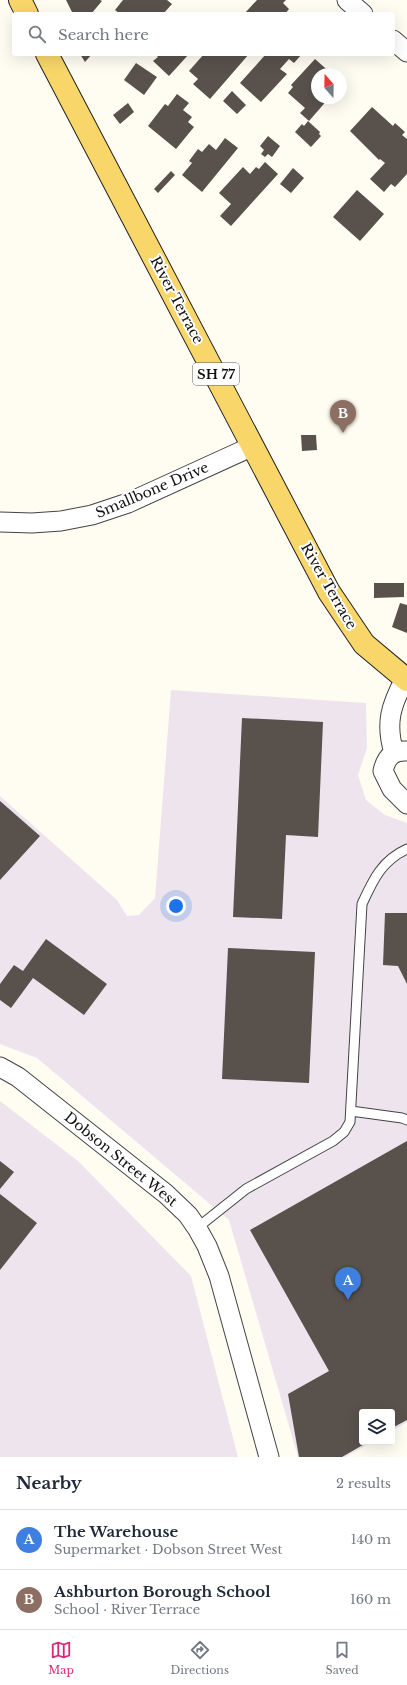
<!DOCTYPE html>
<meta charset="utf-8">
<style>
:root{--surface:#fff;--page:#f6f6f7;--text:#1f2937;--muted:#747a83;--line:#e0e1e3;--accent:#db2777}
body{margin:0;font-family:"Libre Baskerville",serif;background:var(--page);color:var(--text)}
.controls{position:absolute;right:12px;bottom:12px;display:grid;overflow:hidden;border-radius:4px;box-shadow:0 4px 16px #0002}
.controls button{width:36px;height:36px;display:grid;place-items:center;padding:0;border:0;border-bottom:1px solid var(--line);background:var(--surface);color:var(--text);font:20px sans-serif}
.compass{position:absolute;left:311px;top:68px;width:36px;height:36px;border-radius:50%;background:var(--surface);box-shadow:0 4px 16px #0002;rotate:340deg}
.you{position:absolute;left:176px;top:906px;width:14px;height:14px;margin:-10px;border:3px solid #fff;border-radius:50%;background:#1a73e8;box-shadow:0 0 0 6px #1a73e833}
.badge{display:grid;place-items:center;width:26px;height:26px;border-radius:50%;background:var(--accent);color:#fff;font-size:13px;font-weight:700}
.pin{position:absolute;translate:-50% -33px;filter:drop-shadow(0 1px 2px #0008)}
.pin::after{content:'';position:absolute;top:21px;width:14px;height:12px;background:inherit;clip-path:polygon(0 0,100% 0,50% 100%)}
.list{margin:0;padding:0;list-style:none}
h2{display:flex;justify-content:space-between;align-items:center;height:52px;margin:0;padding:0 16px;font-size:17px}
h2 small{font-size:13px;font-weight:400;color:var(--muted)}
.list li{display:grid;grid-template-columns:26px 1fr auto;gap:12px;align-items:center;box-sizing:border-box;height:60px;padding:0 16px;border-top:1px solid var(--line)}
.list b{display:block;font-size:15px;white-space:nowrap}
.list p{margin:0;font-size:13px;white-space:nowrap;color:var(--muted)}
.list em{font-size:13px;font-style:normal;color:var(--muted)}
.icon{flex:none;width:22px;height:22px;fill:none;stroke:currentColor;stroke-width:2;stroke-linecap:round;stroke-linejoin:round}
.map{position:relative;flex:none;width:407px;height:1457px;overflow:hidden}
.search{position:absolute;background:var(--surface);box-shadow:0 4px 16px #0002;left:12px;right:12px;top:12px;height:44px;display:flex;align-items:center;gap:10px;box-sizing:border-box;padding:0 14px;border-radius:4px;color:var(--muted);font-size:15px}
.sheet{height:172px;background:var(--surface)}
nav{display:flex;justify-content:space-around;align-items:center;box-sizing:border-box;height:56px;border-top:1px solid var(--line);background:var(--surface);font-size:11px;color:var(--muted)}
nav a{display:grid;justify-items:center;gap:2px}
nav .on{color:var(--accent)}
.map>svg:first-child{display:block}
.industrial{fill:#ede4ee}
.building{fill:#58514c}
.lines{fill:none;stroke-linecap:round;stroke-linejoin:round}
.lane-casing{stroke:#434343;stroke-width:11}
.street-casing{stroke:#434343;stroke-width:21}
.primary-casing{stroke:#212121;stroke-width:24}
.lane{stroke:#fff;stroke-width:9}
.street{stroke:#fff;stroke-width:19}
.primary{stroke:#f8d669;stroke-width:22}
.labels{text-anchor:middle;dominant-baseline:central;stroke-width:4;stroke-linejoin:round;paint-order:stroke}
.shield{fill:#fff;stroke:#585858;stroke-width:1}
.shield-label{font-size:13px;font-weight:bold;fill:#101010}
.street-label{font-size:14px;fill:#101010;stroke:#fff}
</style>
<div class="map">
<svg width="407" height="1457" viewBox="0 0 407 1457">
<rect width="100%" height="100%" fill="#fffdf2"/>
<!-- industrial -->
<path class="industrial" d="M171,690L366,703L367,748L358,775L366,800L385,815L407,823V1422L392,1431V1412H362V1442H372L346,1457H298L229,1220L37,1058L0,1044V796L117,900L127,916L139,915L155,898Z
M0,1101L78,1161L191,1276L238,1457H0Z"/>
<!-- building -->
<path class="building" d="M66,0H100L102,1L91,14H73Z
M123,0H167L172,4L163,14H120L115,10Z
M257,0H286L283,3L289,9L285,14H244Z
M80,54H92L85,62Z
M155,54H189L169,76L153,61L158,57Z
M204,54H249L210,99L193,84L198,79L189,71Z
M266,54H302L294,63L289,59L280,69L287,74L261,102L240,83Z
M315,59L332,74L335,70L339,74H317V98H329L309,121L300,113L305,108L288,93L293,87L291,85Z
M136,63L157,77L144,95L124,80Z
M232,91L246,105L237,114L223,101Z
M177,94L189,103L183,110L192,117L188,122L194,127L176,149L148,126L165,104L168,106Z
M128,103L134,112L120,124L113,115Z
M372,107L393,126L395,123L405,132L402,135L407,139V174L395,187L391,184L384,192L370,179L385,163L380,159L379,160L350,131Z
M308,121L320,132L319,134L321,136L311,147L295,132L302,124L304,126Z
M268,136L280,146L272,157L268,154L265,157L261,154L264,150L260,146Z
M225,138L238,148L202,192L182,175L192,163L189,161L198,149L202,152L209,144L216,150Z
M265,162L278,174L231,226L220,216L231,204L219,193L243,167L250,174L256,167L259,169Z
M293,168L304,178L291,193L280,184Z
M171,171L175,175L158,193L154,189Z
M357,190L384,214L360,241L333,217Z
M301,435H316L317,450L302,451Z
M374,583H404V597L374,598Z
M400,603L407,605V633L392,627Z
M242,718L323,722L318,837L286,835L282,919L233,917Z
M0,801L40,836L0,880Z
M385,913H407V984L398,966L383,965Z
M46,939L107,984L84,1015L33,978L11,1008L0,1000V984L14,965L23,971Z
M228,948L315,952L309,1083L222,1079Z
M407,1141V1420L392,1428V1412H362V1442H368L342,1457H299L288,1394L329,1371L250,1230Z
M0,1161L14,1172L0,1189Z
M0,1194L37,1223L0,1270Z"/>
<g class="lines">
<!-- lane casing -->
<g class="lane-casing">
<path id="lane" d="M351,1111L402,1118L407,1120
M197,1228L246,1189L333,1141L344,1132L350,1122L362,904C373,880 382,860 407,849"/>
</g>
<!-- street casing -->
<g class="street-casing">
<path id="street" d="M347,0L363,14
M393,40L407,52
M0,522L32,523L61,521L92,515L128,503L253,446
M407,751C392,750 386,758 383,771L392,789L407,804
M394,753C385,723 391,705 405,679
M0,1067L18,1077L166,1194L188,1215L197,1228L207,1246L219,1276L269,1457"/>
</g>
<!-- primary casing -->
<g class="primary-casing">
<path id="primary" d="M20,0L27,14
M47,54L329,592L364,644L407,680"/>
</g>
<!-- lane -->
<use href="#lane" class="lane"/>
<!-- street -->
<use href="#street" class="street"/>
<!-- primary -->
<use href="#primary" class="primary"/>
</g>
<g class="labels">
<!-- shield labels -->
<rect class="shield" x="193" y="363" width="46" height="22" rx="3"/>
<g class="shield-label">
<text x="216" y="374">SH 77</text>
</g>
<!-- street labels -->
<g class="street-label">
<text transform="translate(177 300) rotate(62)">River Terrace</text>
<text transform="translate(152 490) rotate(-23)">Smallbone Drive</text>
<text transform="translate(329 586) rotate(60)">River Terrace</text>
<text transform="translate(121 1159) rotate(39)">Dobson Street West</text>
</g>
</g>
</svg>
<div class="controls">
<button><svg class="icon" aria-label="layers" viewBox="0 0 24 24"><path d="M12 4l9 5-9 5-9-5zM3 14l9 5 9-5"/></svg></button>
</div>
<svg class="compass" viewBox="-18 -18 36 36"><path d="M0-13l5 13h-10z" fill="#e53935"/><path d="M0 13l5-13h-10z" fill="#747a83"/></svg>
<div class="you"></div>
<div class="pin badge" style="left:348px;top:1300px;background:#3f7fe0">A</div>
<div class="pin badge" style="left:343px;top:433px;background:#8d6e63">B</div>
<div class="search"><svg class="icon" aria-label="search" viewBox="0 0 24 24"><circle cx="10" cy="10" r="6"/><path d="M15 15l6 6"/></svg>Search here</div>
</div>
<section class="sheet">
<h2>Nearby<small>2 results</small></h2>
<ul class="list">
<li><span class="badge" style="background:#3f7fe0">A</span><div><b>The Warehouse</b><p>Supermarket · Dobson Street West</p></div><em>140 m</em></li>
<li><span class="badge" style="background:#8d6e63">B</span><div><b>Ashburton Borough School</b><p>School · River Terrace</p></div><em>160 m</em></li>
</ul>
</section>
<nav>
<a class="on"><svg class="icon" aria-label="map" viewBox="0 0 24 24"><path d="M3 6l6-2 6 2 6-2v14l-6 2-6-2-6 2zM9 4v14M15 6v14"/></svg>Map</a>
<a><svg class="icon" aria-label="directions" viewBox="0 0 24 24"><path d="M12 3l9 9-9 9-9-9zM9 14v-3h6M13 9l2 2-2 2"/></svg>Directions</a>
<a><svg class="icon" aria-label="saved" viewBox="0 0 24 24"><path d="M7 4h10v16l-5-4-5 4z"/></svg>Saved</a>
</nav>
